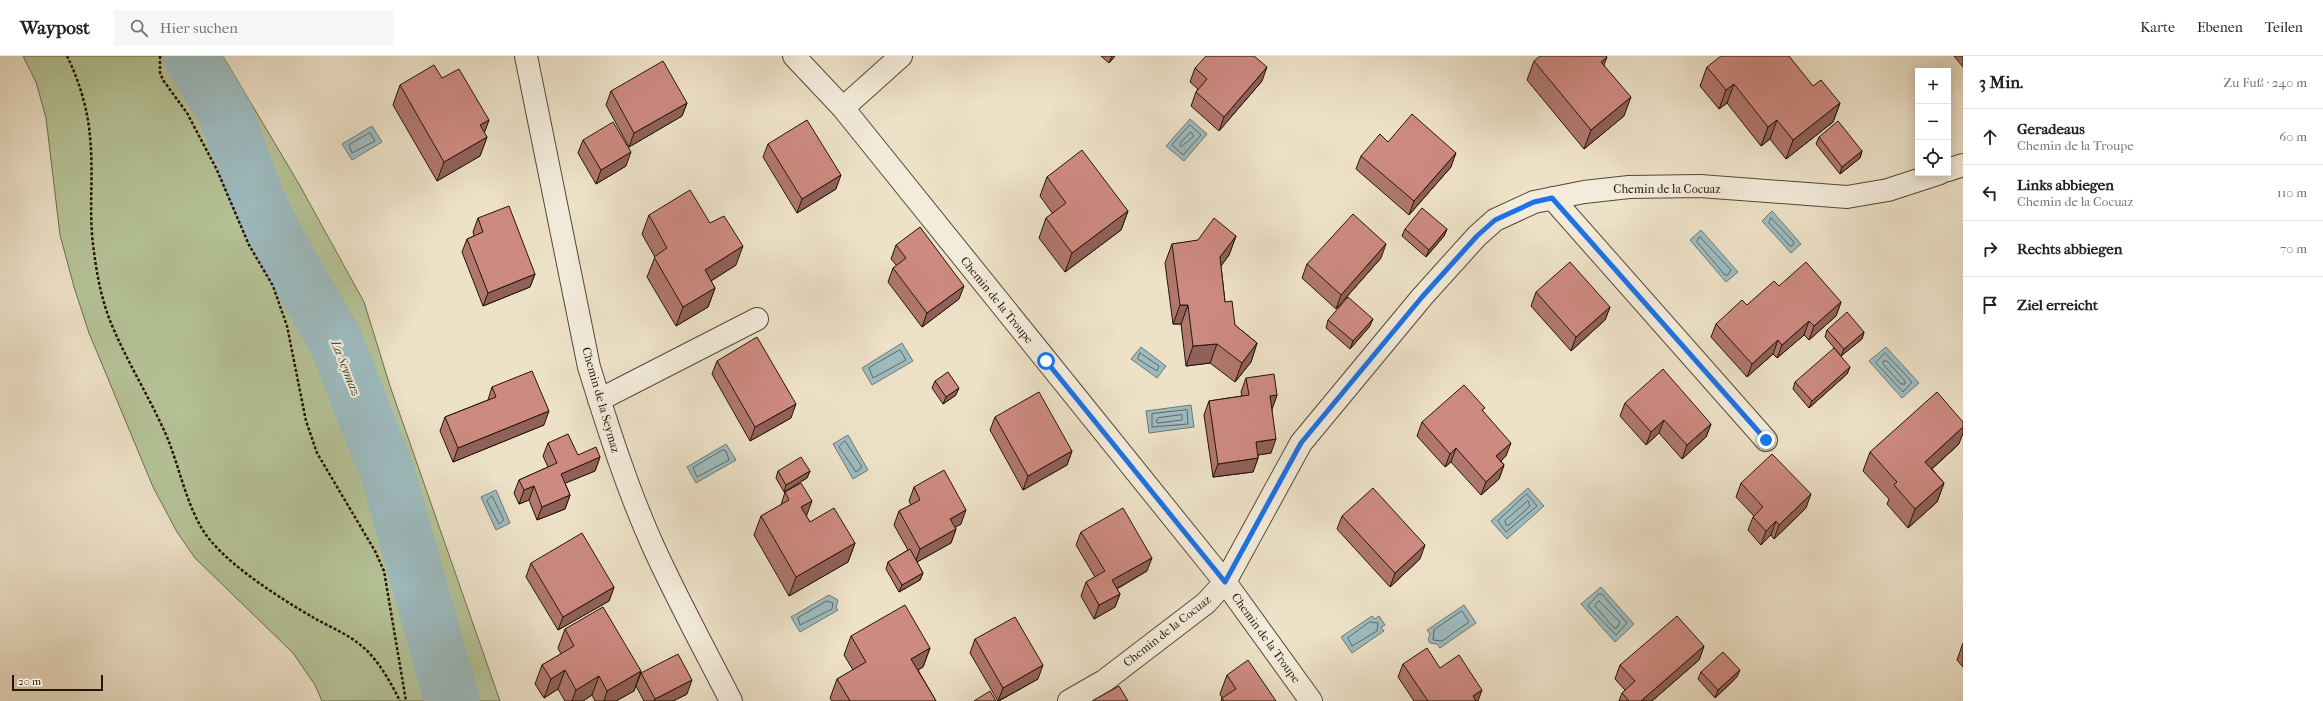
<!DOCTYPE html>
<html lang="de">
<meta charset="utf-8">
<style>
:root{--surface:#fff;--page:#f6f6f6;--text:#202124;--muted:#757577;--line:#e0e0e0}
body{margin:0;font-family:"IM FELL French Canon",serif;background:var(--page);color:var(--text)}
.controls{position:absolute;right:12px;top:12px;display:grid;overflow:hidden;border-radius:0px;box-shadow:0 2px 10px #0003}
.controls button{width:36px;height:36px;display:grid;place-items:center;padding:0;border:0;border-bottom:1px solid var(--line);background:var(--surface);color:var(--text);font:20px sans-serif}
.scale{position:absolute;left:12px;bottom:10px;width:91px;box-sizing:border-box;padding-left:4px;border:2px solid #251407;border-top:0;font-size:11px;line-height:14px;white-space:nowrap;color:#251407;-webkit-text-stroke:3px #f3ecdb;paint-order:stroke}
.stop{position:absolute;width:12px;height:12px;margin:-9px;border:3px solid #1a73e8;border-radius:50%;background:#fff}
.stop.end{background:#1a73e8;border-color:#fff;box-shadow:0 1px 4px #0008}
.list{margin:0;padding:0;list-style:none}
h2{display:flex;justify-content:space-between;align-items:center;height:52px;margin:0;padding:0 16px;font-size:17px}
h2 small{font-size:13px;font-weight:400;color:var(--muted)}
.list li{display:grid;grid-template-columns:26px 1fr auto;gap:12px;align-items:center;box-sizing:border-box;height:56px;padding:0 16px;border-top:1px solid var(--line)}
.list b{display:block;font-size:15px;white-space:nowrap}
.list p{margin:0;font-size:13px;white-space:nowrap;color:var(--muted)}
.list em{font-size:13px;font-style:normal;color:var(--muted)}
.icon{flex:none;width:22px;height:22px;fill:none;stroke:currentColor;stroke-width:2;stroke-linecap:round;stroke-linejoin:round}
.map{position:relative;flex:none;width:1963px;height:645px;overflow:hidden}
header{display:flex;align-items:center;gap:24px;box-sizing:border-box;height:56px;padding:0 20px;background:var(--surface);border-bottom:1px solid var(--line)}
header strong{font-size:19px}
nav{display:flex;gap:22px;margin-inline-start:auto;font-size:14px}
.search{width:280px;height:36px;background:var(--page);display:flex;align-items:center;gap:10px;box-sizing:border-box;padding:0 14px;border-radius:0px;color:var(--muted);font-size:15px}
main{display:flex}
aside{flex:1;background:var(--surface)}
.map>svg:first-child{display:block}
.green{fill:#b5c397;stroke:#6d6c4f}
.water{fill:#9dbbbf;stroke:#6d7875}
.lines{fill:none;stroke-linecap:round;stroke-linejoin:round}
.shore{stroke:#616863;stroke-width:1}
.river{stroke:#9dbbbf;stroke-width:55}
.minor-casing{stroke:#574737;stroke-width:24}
.path{stroke:#251407;stroke-width:2.5;stroke-dasharray:3 2;stroke-linecap:butt}
.minor{stroke:#f3ecdb;stroke-width:22}
.wall{fill:#b0776e;stroke:#251407}
.shaded-wall{fill:#90615a;stroke:#251407}
.building{fill:#cd8a80;stroke:#251407}
.route{stroke:#1a73e8;stroke-width:5}
.labels{text-anchor:middle;dominant-baseline:central;stroke-width:4;stroke-linejoin:round;paint-order:stroke}
.street-label{font-size:12px;fill:#251407;stroke:#f3ecdb}
.water-label{font-size:13px;font-style:italic;fill:#4f4e47;stroke:#f3ecdb}
</style>
<header>
<strong>Waypost</strong>
<div class="search"><svg class="icon" aria-label="search" viewBox="0 0 24 24"><circle cx="10" cy="10" r="6"/><path d="M15 15l6 6"/></svg>Hier suchen</div>
<nav><a>Karte</a><a>Ebenen</a><a>Teilen</a></nav>
</header>
<main>
<div class="map">
<svg width="1963" height="645" viewBox="0 0 1963 645">
<rect width="100%" height="100%" fill="#ede1c7"/>
<filter id="stains"><feTurbulence type="fractalNoise" baseFrequency=".005" numOctaves="4"/><feColorMatrix values="0 0 0 0 .2 0 0 0 0 .09 0 0 0 0 .02 0 0 0 .5 -.17"/></filter>
<radialGradient id="worn" r=".72"><stop offset=".6" stop-color="#630" stop-opacity="0"/><stop offset="1" stop-color="#630" stop-opacity=".3"/></radialGradient>
<!-- green -->
<path class="green" d="M23,0H223L299,128L364,246L390,330L500,645H322L315,629L293,597L195,502L177,476L153,431L89,277L74,231L60,179L46,62L36,26Z"/>
<!-- water -->
<path class="water" d="M1190,63L1207,78L1184,105L1166,90Z
M372,70L382,86L352,104L342,88Z
M1772,155L1801,188L1791,197L1762,165Z
M1701,174L1738,216L1726,226L1690,184Z
M902,287L913,305L872,329L862,312Z
M1141,291L1166,310L1157,322L1131,303Z
M1886,291L1919,327L1902,342L1869,305Z
M1191,349L1194,371L1149,377L1146,355Z
M848,379L868,414L853,423L833,388Z
M726,388L736,404L696,427L687,411Z
M1528,432L1544,450L1507,483L1491,465Z
M496,434L510,467L496,474L481,441Z
M1601,531L1634,568L1615,586L1581,548Z
M829,539L838,544L836,552L838,554L800,576L791,561Z
M1464,549L1476,567L1440,592L1437,588L1430,587L1428,584L1430,578L1427,574Z
M1372,560L1375,563L1379,560L1385,569L1381,571L1384,575L1352,597L1341,581Z"/>
<g class="lines">
<!-- shore -->
<path class="shore" d="M1190,69L1201,79L1183,99L1172,89Z
M1191,76L1194,80L1181,91L1180,88Z
M370,77L375,85L352,97L349,89Z
M1771,162L1794,186L1792,190H1790L1769,167Z
M1700,181L1731,214L1728,219H1725L1697,186Z
M900,294L906,304L873,322L869,312Z
M1140,297L1159,310L1157,315L1138,303Z
M1885,297L1912,326L1903,336L1876,307Z
M1884,305H1887L1905,325V328H1901L1883,308Z
M1187,354L1188,368L1152,371V358Z
M1182,359V364L1158,367L1156,366L1158,362Z
M845,385L862,411L856,416L839,391Z
M723,394L726,395L729,404L697,421L693,412Z
M1527,438L1537,450L1506,476L1498,465Z
M492,440L504,464L499,468L487,445Z
M1528,445L1530,450L1509,469H1506L1505,465Z
M1599,538H1602L1627,567L1616,579L1588,550Z
M827,545L833,547L832,553L800,569L798,562Z
M1599,545L1620,566L1617,572H1614L1595,550Z
M1462,555L1469,566L1442,585L1433,584L1434,574Z
M1370,566L1378,567L1377,575L1352,590L1348,582Z"/>
<!-- river -->
<path class="river" d="M191,0L226,59L256,140L280,189L336,286L388,418L452,645"/>
<!-- minor casing -->
<g class="minor-casing">
<path id="minor" d="M526,0L589,311C608,372 627,432 653,490C677,543 705,594 731,645
M794,0L843,52L1225,526L1311,645
M843,52L901,0
M1948,114L1963,109
M1552,142L1766,384
M599,344L757,263
M1069,645L1104,625L1206,547L1225,526L1301,387L1422,241L1477,180L1495,164L1534,146L1584,136L1629,131L1700,130L1847,141L1888,134L1940,117"/>
</g>
<!-- path -->
<path class="path" d="M67,0C79,24 88,54 90,81C94,119 88,158 94,196C97,220 102,245 111,267C127,306 150,342 167,381C179,410 185,443 201,471C220,505 280,542 314,562C330,571 348,578 363,591C379,605 391,627 400,645
M160,0V17L163,24L187,57L217,114L249,189L273,230L287,270L306,365L317,397L375,495L384,515L406,645"/>
<!-- minor -->
<use href="#minor" class="minor"/>
</g>
<!-- wall -->
<path class="wall" d="M1101,0H1115L1109,7Z
M1954,0H1963V11Z
M1534,5L1604,9L1624,60L1584,93L1527,24Z
M1707,11L1813,30L1840,47L1833,66L1786,103L1770,83L1761,90L1727,47L1719,53L1700,30Z
M1195,12L1262,25L1219,75L1191,50L1196,36L1198,33L1190,26Z
M442,22L489,64L484,77L487,81L480,100L437,125L393,49L400,29Z
M611,35L687,47L682,60L629,91L606,49Z
M1819,81L1862,95L1860,102L1840,118L1816,88Z
M583,84L626,110L596,128L578,97Z
M1388,86L1451,111L1409,159L1356,113L1361,100Z
M768,88L836,133L797,157L763,101Z
M1047,121L1128,155L1121,174L1065,216L1039,182L1046,162L1053,158L1040,140Z
M649,159L710,167L736,209L711,225L715,232L708,251L676,270L647,221L655,201L642,178Z
M478,162L535,218L530,231L483,250L462,196L467,183L474,180L473,176Z
M1405,173H1447L1444,180L1426,201L1402,180Z
M1236,180L1229,199L1221,210L1225,246L1235,269L1257,287L1251,306L1235,326L1210,307L1186,310L1181,268H1173L1165,207L1172,188Z
M896,189L959,243L922,271L888,226L893,212L897,210L891,203Z
M1381,202L1336,253L1302,222L1307,208Z
M1779,230L1841,246L1836,260L1809,284L1804,279L1777,302L1773,298L1747,321L1711,281L1716,268Z
M1536,236L1610,251L1605,264L1571,295L1531,250Z
M1328,264L1370,270L1350,293L1326,272Z
M1827,274L1864,276L1862,283L1841,300L1825,281Z
M717,305L791,362L750,385L712,318Z
M1850,311L1847,318L1809,352L1793,333L1795,326Z
M1246,322L1277,339L1272,353L1271,397L1258,399V402L1253,416L1213,421L1204,359L1209,345L1242,340L1241,336Z
M935,325L956,339L943,348L932,332Z
M492,331L544,369L453,406L440,375L445,361L488,344Z
M1625,347L1711,368L1706,381L1682,403L1659,377L1646,389L1620,360Z
M1483,355L1506,400L1501,405L1504,409L1499,423L1481,439L1451,406L1445,411L1417,380L1422,366Z
M995,361L1072,395L1067,409L1023,434L990,374Z
M548,387L578,399L600,401L595,415L565,427L570,439L565,453L537,464L529,444L519,448L514,437L519,424L548,411L543,400Z
M1959,388L1932,413L1944,427L1937,446L1908,472L1887,448L1889,443L1863,415L1870,396Z
M778,415H810L807,422L784,436L776,422Z
M1741,427L1806,452L1774,483L1771,479L1761,489L1748,474L1753,461L1754,460L1736,441Z
M914,431L961,468L955,471L956,473L951,487L917,506L923,517L920,524L899,536L886,513L888,506L908,494L894,469L899,455L911,449L909,445Z
M785,436L806,460L810,466L855,487L848,506L789,540L754,479L761,460L781,449Z
M1342,460L1420,503L1390,531L1337,473Z
M1081,476L1147,515L1117,533L1120,538L1115,551L1094,563L1081,540L1086,526L1095,521L1076,489Z
M531,507L614,531L609,545L558,574L526,521Z
M565,573L641,615L634,635L616,645H595L592,639L583,645H565L558,633L544,642L535,628L542,609L561,598L558,592Z
M851,580L930,592L923,611L918,614L936,645H832L830,642L837,623L853,614L844,599Z
M975,583L1038,623L999,645H998L970,597Z
M1963,587V611L1957,604Z
M1704,590L1699,604L1652,645H1619L1622,637L1625,634L1615,623L1620,609Z
M1403,608L1440,612L1478,645H1414L1398,621Z
M1701,616L1737,621L1715,642L1698,623Z
M641,617L687,638L673,645H644L636,630Z
M1227,619L1276,645H1221L1222,642L1220,638Z"/>
<!-- shaded-wall -->
<path class="shaded-wall" d="M1112,0H1115L1109,7Z
M1607,1L1600,20L1601,6Z
M1267,11L1262,25L1219,75L1224,61Z
M1734,28L1727,47L1719,53L1726,34Z
M1631,41L1624,60L1584,93L1591,74Z
M687,47L682,60L629,91L634,77Z
M1840,47L1833,66L1786,103L1793,84Z
M489,64L482,83L480,69Z
M1777,64L1770,83L1761,90L1768,71Z
M487,81L480,100L437,125L444,106Z
M1862,95L1860,102L1840,118L1842,111Z
M631,96L626,110L596,128L601,114Z
M1456,97L1451,111L1409,159L1414,145Z
M841,119L836,133L797,157L802,143Z
M1128,155L1121,174L1065,216L1072,197Z
M1447,173L1444,180L1426,201L1429,194Z
M1236,180L1229,199L1213,220L1220,201Z
M1386,188L1381,202L1336,253L1341,239Z
M743,190L736,209L698,233L705,214Z
M535,218L530,231L483,250L488,237Z
M964,230L959,243L922,271L927,257Z
M715,232L708,251L676,270L683,251Z
M1841,246L1836,260L1809,284L1814,270Z
M1180,249H1188L1181,268H1173Z
M1610,251L1605,264L1571,295L1576,281Z
M1373,263L1370,270L1350,293L1353,285Z
M1809,265L1804,279L1777,302L1782,289Z
M1864,276L1862,283L1841,300L1844,293Z
M1778,284L1773,298L1747,321L1752,308Z
M1257,287L1251,306L1235,326L1242,307Z
M1217,288L1210,307L1186,310L1193,290Z
M1850,311L1847,318L1809,352L1812,345Z
M959,332L956,339L943,348L946,341Z
M1277,339L1272,353L1265,354L1270,340Z
M796,348L791,362L750,385L755,371Z
M549,355L544,369L453,406L458,392Z
M1664,364L1659,377L1646,389L1651,376Z
M1711,368L1706,381L1682,403L1687,389Z
M1963,371V377L1959,388L1918,425L1925,406Z
M1276,383L1271,397L1251,400L1256,386Z
M1511,387L1506,400L1491,414L1496,400Z
M1456,392L1451,406L1445,411L1450,398Z
M1072,395L1067,409L1023,434L1028,420Z
M600,401L595,415L556,431L561,418Z
M1258,402L1253,416L1213,421L1218,408Z
M1504,409L1499,423L1481,439L1486,426Z
M810,415L807,422L784,436L786,429Z
M1944,427L1937,446L1908,472L1915,453Z
M534,430L529,444L519,448L524,434Z
M1811,438L1806,452L1774,483L1779,469Z
M570,439L565,453L537,464L542,451Z
M812,445L805,464L801,451Z
M966,454L961,468L946,477L950,463Z
M1776,465L1771,479L1761,489L1766,475Z
M956,473L951,487L915,507L920,493Z
M855,487L848,506L789,540L796,521Z
M1425,489L1420,503L1390,531L1395,517Z
M1152,502L1147,515L1107,538L1112,524Z
M923,517L920,524L899,536L902,529Z
M614,531L609,545L558,574L563,561Z
M1120,538L1115,551L1094,563L1099,549Z
M1704,590L1699,604L1652,645H1641Z
M930,592L923,611L904,622L911,603Z
M1043,609L1038,623L998,645L1003,632Z
M565,614L558,633L544,642L551,623Z
M1740,614L1737,621L1715,642L1718,634Z
M641,615L634,635L616,645H604L607,635Z
M599,620L592,639L583,645H572L576,634Z
M692,624L687,638L673,645H654L655,643Z
M1482,634L1478,645H1471L1473,640Z"/>
<!-- building -->
<path class="building" d="M1206,0H1254L1267,11L1224,61L1196,36L1207,23L1195,12Z
M1540,0H1606L1607,1L1601,6L1631,41L1591,74L1534,5Z
M1721,0H1789L1813,30L1821,24L1840,47L1793,84L1777,64L1768,71L1734,28L1726,34L1707,11Z
M663,5L687,47L634,77L611,35Z
M434,9L442,22L459,13L489,64L480,69L487,81L444,106L400,29Z
M1412,58L1456,97L1414,145L1361,100L1380,78L1388,86Z
M807,64L841,119L802,143L768,88Z
M1838,65L1862,95L1842,111L1819,81Z
M613,66L631,96L601,114L583,84Z
M1082,94L1128,155L1072,197L1046,162L1066,147L1047,121Z
M690,134L710,167L724,160L743,190L705,214L715,232L683,251L654,201L667,192L649,159Z
M509,150L535,218L488,237L467,183L483,176L478,162Z
M1422,152L1447,173L1429,194L1405,173Z
M1353,158L1386,188L1341,239L1307,208Z
M1214,162L1236,180L1220,201L1225,246L1232,245L1235,269L1257,287L1242,307L1217,288L1193,290L1188,249H1180L1172,188L1198,184Z
M920,171L964,230L927,257L893,212L906,202L896,189Z
M1570,206L1610,251L1576,281L1536,236Z
M1806,206L1841,246L1814,270L1809,265L1782,289L1778,284L1752,308L1716,268L1742,244L1747,249L1774,225L1779,230Z
M1348,241L1373,263L1353,285L1328,264Z
M1847,256L1864,276L1844,293L1827,274Z
M757,281L796,348L755,371L717,305Z
M1834,292L1850,311L1812,345L1795,326Z
M1663,313L1711,368L1687,389L1664,364L1651,376L1625,347Z
M532,315L549,355L458,392L445,361L496,341L492,331Z
M948,316L959,332L946,341L935,325Z
M1274,318L1277,339L1270,340L1276,383L1256,386L1258,402L1218,408L1209,345L1249,339L1246,322Z
M1464,329L1485,352L1482,354L1511,387L1496,400L1504,409L1486,426L1456,392L1450,398L1422,366Z
M1039,336L1072,395L1028,420L995,361Z
M1937,336L1963,366V371L1925,406L1944,427L1915,453L1894,429L1897,426L1870,396Z
M568,378L578,399L596,391L600,401L561,418L570,439L542,451L534,430L524,434L519,424L557,407L548,387Z
M1772,398L1811,438L1779,469L1776,465L1766,475L1753,461L1763,451L1741,427Z
M801,401L810,415L786,429L778,415Z
M944,414L966,454L950,463L956,473L920,493L899,455L920,444L914,431Z
M801,427L812,445L801,451L810,466L834,452L855,487L796,521L761,460L789,444L785,436Z
M1373,432L1425,489L1395,517L1342,460Z
M1123,452L1152,502L1112,524L1120,538L1099,549L1086,526L1105,515L1081,476Z
M582,477L614,531L563,561L531,507Z
M910,493L923,517L902,529L888,506Z
M905,549L930,592L911,603L936,645H850L837,623L866,606L851,580Z
M603,551L641,615L607,635L599,620L576,634L565,614L551,623L542,609L574,590L565,573Z
M1677,560L1704,590L1641,645H1629L1622,637L1635,625L1620,609Z
M1015,561L1043,609L1003,632L975,583Z
M1427,592L1440,612L1459,599L1482,634L1473,640L1476,645H1428L1403,608Z
M1723,596L1740,614L1718,634L1701,616Z
M678,598L692,624L655,643L641,617Z
M1248,604L1276,645H1224L1222,642L1236,633L1227,619Z
M1119,630L1128,645H1094V644Z
M990,635L996,645H974Z"/>
<g class="lines">
<!-- route -->
<path class="route" d="M1046,305L1225,526L1301,387L1422,241L1477,180L1495,164L1534,146L1552,142L1766,384"/>
</g>
<g class="labels">
<!-- street labels -->
<g class="street-label">
<text x="1667" y="133">Chemin de la Cocuaz</text>
<text transform="translate(997 244) rotate(51)">Chemin de la Troupe</text>
<text transform="translate(601 344) rotate(74)">Chemin de la Seymaz</text>
<text transform="translate(1167 575) rotate(-38)">Chemin de la Cocuaz</text>
<text transform="translate(1266 582) rotate(54)">Chemin de la Troupe</text>
</g>
<!-- water labels -->
<g class="water-label">
<text transform="translate(346 312) rotate(68)">La Seymaz</text>
</g>
</g>
<rect width="100%" height="100%" filter="url(#stains)"/>
<rect width="100%" height="100%" fill="url(#worn)"/>
</svg>
<div class="controls">
<button>+</button>
<button>−</button>
<button><svg class="icon" aria-label="locate" viewBox="0 0 24 24"><circle cx="12" cy="12" r="6"/><path d="M12 2v4M12 18v4M2 12h4M18 12h4"/></svg></button>
</div>
<div class="scale">20 m</div>
<div class="stop" style="left:1046px;top:305px"></div>
<div class="stop end" style="left:1766px;top:384px"></div>
</div>
<aside>
<h2>3 Min.<small>Zu Fuß · 240 m</small></h2>
<ul class="list">
<li><svg class="icon" aria-label="ahead" viewBox="0 0 24 24"><path d="M12 20V5M6 11l6-6 6 6"/></svg><div><b>Geradeaus</b><p>Chemin de la Troupe</p></div><em>60 m</em></li>
<li><svg class="icon" aria-label="left" viewBox="0 0 24 24"><path d="M17 20v-9H6M10 6l-5 5 5 5"/></svg><div><b>Links abbiegen</b><p>Chemin de la Cocuaz</p></div><em>110 m</em></li>
<li><svg class="icon" aria-label="right" viewBox="0 0 24 24"><path d="M7 20v-9h11M14 6l5 5-5 5"/></svg><div><b>Rechts abbiegen</b></div><em>70 m</em></li>
<li><svg class="icon" aria-label="arrive" viewBox="0 0 24 24"><path d="M6 21V4h12l-3 4 3 4H6"/></svg><div><b>Ziel erreicht</b></div></li>
</ul>
</aside>
</main>
